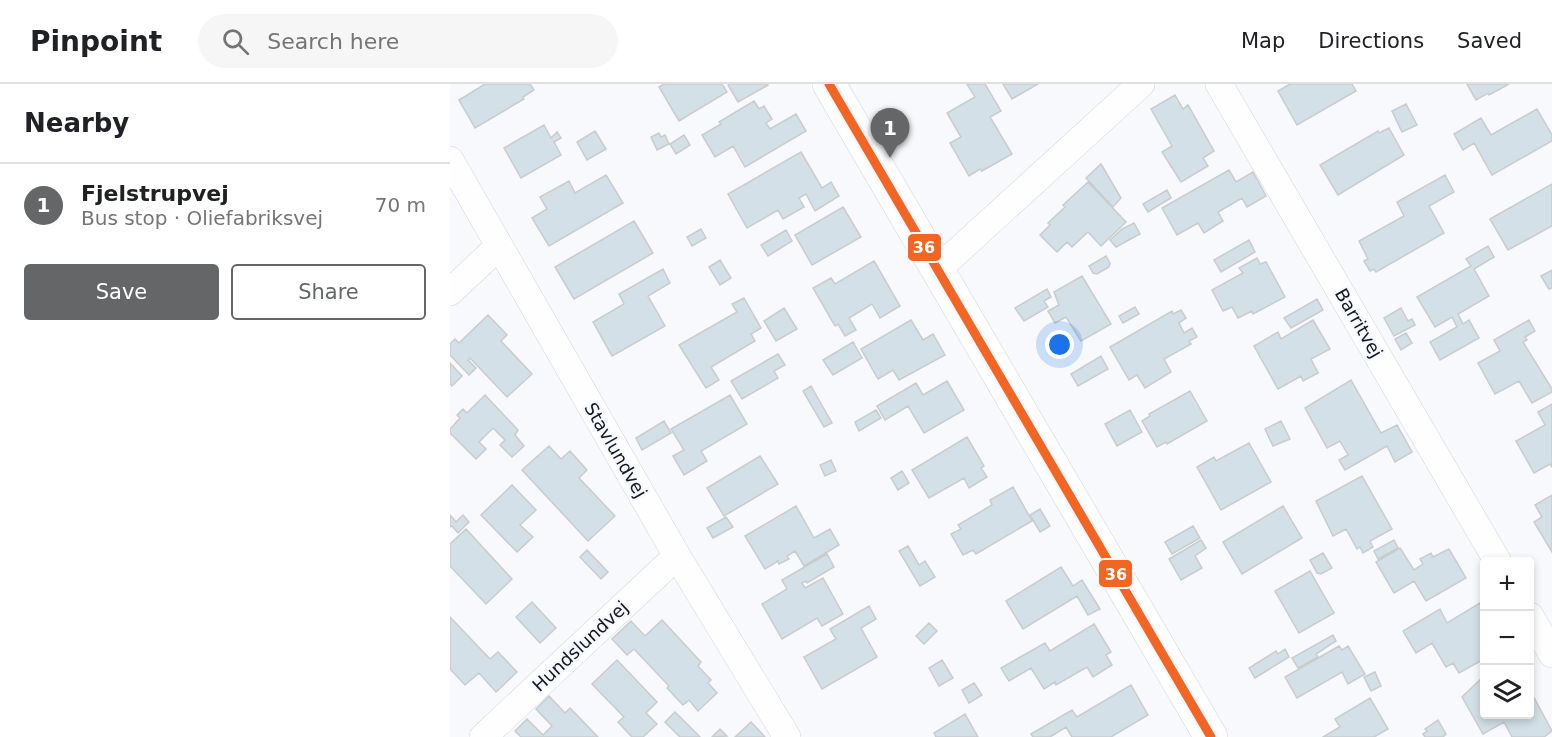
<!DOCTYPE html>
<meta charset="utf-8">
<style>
:root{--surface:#fff;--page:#f6f6f6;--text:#202124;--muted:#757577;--line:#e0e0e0;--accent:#646668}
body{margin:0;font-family:"DejaVu Sans",sans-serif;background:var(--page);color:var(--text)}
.controls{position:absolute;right:18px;bottom:18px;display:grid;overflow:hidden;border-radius:6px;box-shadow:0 3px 9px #0003}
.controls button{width:54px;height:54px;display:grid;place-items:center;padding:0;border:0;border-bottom:2px solid var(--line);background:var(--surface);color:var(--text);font:30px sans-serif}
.you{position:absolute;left:610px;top:261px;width:21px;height:21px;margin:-15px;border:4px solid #fff;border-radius:50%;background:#1a73e8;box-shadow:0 0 0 9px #1a73e833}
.badge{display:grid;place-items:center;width:39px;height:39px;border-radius:50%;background:var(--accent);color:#fff;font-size:20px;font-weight:700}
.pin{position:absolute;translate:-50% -50px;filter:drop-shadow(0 2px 3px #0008)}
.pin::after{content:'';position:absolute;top:32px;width:21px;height:18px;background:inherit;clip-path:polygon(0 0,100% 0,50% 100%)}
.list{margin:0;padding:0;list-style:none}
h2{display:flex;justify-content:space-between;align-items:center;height:78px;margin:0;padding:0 24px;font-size:26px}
h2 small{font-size:20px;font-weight:400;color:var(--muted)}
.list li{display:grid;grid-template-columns:39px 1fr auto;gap:18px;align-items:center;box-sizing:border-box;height:84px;padding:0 24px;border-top:2px solid var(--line)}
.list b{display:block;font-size:22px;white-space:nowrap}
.list p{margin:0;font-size:20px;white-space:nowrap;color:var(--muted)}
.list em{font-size:20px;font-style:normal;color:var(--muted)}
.actions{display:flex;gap:12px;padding:18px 24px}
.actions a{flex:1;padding:14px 0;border:2px solid var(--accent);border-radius:6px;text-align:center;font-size:21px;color:var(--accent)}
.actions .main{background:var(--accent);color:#fff}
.icon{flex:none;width:33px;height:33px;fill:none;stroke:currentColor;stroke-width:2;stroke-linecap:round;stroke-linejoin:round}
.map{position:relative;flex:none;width:1102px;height:653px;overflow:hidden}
header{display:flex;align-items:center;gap:36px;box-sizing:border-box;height:84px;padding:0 30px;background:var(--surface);border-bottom:2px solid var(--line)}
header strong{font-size:28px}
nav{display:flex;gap:33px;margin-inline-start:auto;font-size:21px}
.search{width:420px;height:54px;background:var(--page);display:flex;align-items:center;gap:15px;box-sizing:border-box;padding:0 21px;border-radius:33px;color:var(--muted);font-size:22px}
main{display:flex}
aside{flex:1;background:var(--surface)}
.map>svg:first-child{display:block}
.building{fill:#d3e0e8;stroke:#c9ccce;stroke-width:1.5}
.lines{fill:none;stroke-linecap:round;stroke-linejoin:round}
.minor-casing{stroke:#d5d6d9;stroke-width:28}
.tertiary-casing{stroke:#d5d6d9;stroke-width:34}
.minor{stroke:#fefeff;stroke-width:27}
.tertiary{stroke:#fefeff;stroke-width:33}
.bus-1-casing{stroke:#f5f8fe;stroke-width:14}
.bus-1{stroke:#f26522;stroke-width:9}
.labels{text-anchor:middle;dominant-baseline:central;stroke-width:5;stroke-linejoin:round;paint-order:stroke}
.street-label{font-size:18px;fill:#151719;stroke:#f5f8fe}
.line-badge{stroke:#f5f8fe;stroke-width:2}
.badge-label{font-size:16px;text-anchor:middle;font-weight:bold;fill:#fff}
</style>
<header>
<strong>Pinpoint</strong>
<div class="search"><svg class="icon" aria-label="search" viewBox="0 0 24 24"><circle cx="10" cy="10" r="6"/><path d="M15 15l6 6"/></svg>Search here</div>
<nav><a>Map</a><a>Directions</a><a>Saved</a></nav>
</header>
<main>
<aside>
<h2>Nearby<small></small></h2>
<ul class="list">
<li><span class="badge">1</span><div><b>Fjelstrupvej</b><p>Bus stop · Oliefabriksvej</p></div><em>70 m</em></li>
</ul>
<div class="actions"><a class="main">Save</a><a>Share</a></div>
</aside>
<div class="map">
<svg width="1102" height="653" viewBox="0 0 1102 653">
<rect width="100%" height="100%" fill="#f7f9fc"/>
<!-- building -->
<path class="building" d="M35,0H80L84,6L73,13L74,15L25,44L9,16Z
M214,0H272L277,8L229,37L209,3Z
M279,0H317L318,1L288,18L278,1Z
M517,0H535L551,27L540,33L562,70L532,87L530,85L519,92L500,59L511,53L497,29L525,13Z
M553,0H588L562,15Z
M840,0H902L906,7L847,41L828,7Z
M1017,0H1059L1039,11L1038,9L1026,16Z
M725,11L733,25L738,21L764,67L753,74L758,82L731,98L712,68L722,62L701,25Z
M304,17L309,25L314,22L322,35L316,39L320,45L346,30L356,47L295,83L283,62L265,73L252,51L271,40L269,38Z
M956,20L967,41L952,48L942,27Z
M1087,25L1102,51V57L1042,91L1024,59L1013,66L1004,50L1031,34L1041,51Z
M94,41L101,54L107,48L111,54L104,58L111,71L71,94L54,64Z
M939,44L954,71L888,111L870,81L928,47L929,49Z
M145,47L156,65L137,76L127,58Z
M209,49L211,53L215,51L219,60L207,66L201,53Z
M234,51L240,61L226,70L220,60Z
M351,68L372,104L381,98L389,112L365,127L356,110L349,114L354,123L333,135L328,126L297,144L278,110Z
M651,80L671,114L663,123L636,94Z
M779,86L786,98L803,88L816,112L797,123L792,114L768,128L773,137L754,149L748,139L727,151L712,124Z
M156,91L173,119L99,162L82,134L97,125L90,113L119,97L125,109Z
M995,91L1004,108L979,122L994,149L926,188L924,185L920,187L914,177L918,175L909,157L954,132L947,118Z
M638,98L676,138L651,162L638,148L622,163L617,158L607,168L590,151L600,141L598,139L615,123L613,121Z
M1102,100V142L1058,166L1040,135Z
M717,106L721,114L698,128L693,120Z
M393,123L411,153L362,181L345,151Z
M184,137L203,169L124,215L105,183Z
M684,139L690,150L666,163L660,156L672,145Z
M251,145L256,154L242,162L237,153Z
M336,146L342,157L318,172L311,161Z
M799,156L805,168L771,188L764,176Z
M1038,162L1044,173L1024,185L1039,212L1008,230L1013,240L1019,236L1029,254L990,276L980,258L1007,243L1002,233L985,243L967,213L1021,182L1016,175Z
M656,172L660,179L659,183L647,190L643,189L639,182Z
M807,174L810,180L816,178L835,213L803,230L802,227L788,234L782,223L773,227L762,206L793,189L789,184Z
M270,176L281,194L270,201L259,183Z
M424,177L450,222L430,234L422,220L399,234L406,246L395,252L388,240L385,242L363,204L381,194L385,200Z
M213,185L220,199L198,212L215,242L162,272L143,238L174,220L169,210Z
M1102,186V204L1099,205L1091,192Z
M632,192L661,240L631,257L616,233L605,239L598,227L609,221L604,208Z
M597,205L601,213L594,217L598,223L574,237L565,224Z
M294,214L311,244L301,250L305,257L261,283L269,296L256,304L229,261L287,228L282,220Z
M867,215L873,226L841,244L834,234Z
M685,223L689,230L673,239L669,232Z
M334,224L347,245L326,257L314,237Z
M951,224L958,237L962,235L965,241L944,252L934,234Z
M731,226L736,234L729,239L734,249L742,244L747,253L739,257L741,260L714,275L721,288L695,304L687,291L679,296L660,263L722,227L723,230Z
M38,231L57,251L51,257L82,290L57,313L20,274L18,276L26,284L19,291L0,271V260L5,255L9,259Z
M461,236L473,256L483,250L495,271L449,296L443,286L428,295L411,265Z
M863,236L880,265L861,275L868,289L853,297L851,292L828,305L804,262L828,248L831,255Z
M1079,236L1085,247L1075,253L1077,256L1073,258L1102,305V308L1082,319L1069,297L1045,310L1028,279L1050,267L1044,256Z
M956,249L962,259L951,266L945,255Z
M403,258L412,274L383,291L373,276Z
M328,270L335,281L324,287L328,294L292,315L281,297Z
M651,272L658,285L628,302L621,290Z
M0,279L12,292L2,302L0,300Z
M901,296L931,349L947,341L962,368L945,378L937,362L895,386L889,376L898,371L890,357L877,364L855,324Z
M497,297L514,326L474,349L458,322L435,336L427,322L466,299L473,311Z
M361,302L382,339L374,343L353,307Z
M740,307L757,337L717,360L716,358L707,363L692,337L700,332L699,330Z
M35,311L68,346L65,351L74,362L62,373L50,361L55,356L43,344L29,358L36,365L26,375L0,349V345L10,334L7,331L13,325L17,329Z
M280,311L297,340L251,367L257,377L234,391L223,372L234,366L221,345Z
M1102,320V383L1100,380L1084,389L1066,357L1095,341L1088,328Z
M426,326L431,334L409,347L405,338Z
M680,326L692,348L667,362L655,340Z
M214,337L221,349L192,366L186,354Z
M831,337L840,355L823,362L815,345Z
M517,353L534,382L531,384L537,393L519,404L514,394L479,414L462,386Z
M799,359L821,398L771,426L747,383L764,373L766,377Z
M99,362L111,375L120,367L137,386L129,394L165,432L138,457L72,386Z
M310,372L328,400L274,432L257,404Z
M381,376L386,387L375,392L370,381Z
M452,387L459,399L448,406L441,394Z
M912,392L942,445L920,457L923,463L913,469L910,463L907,465L896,445L883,452L866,417Z
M62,401L86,426L70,441L83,453L67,468L31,431Z
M563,403L582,437L526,470L523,466L513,471L501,450L511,445L508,441L542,421L540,416Z
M1102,411V468L1084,438L1092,433L1085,421Z
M346,422L364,454L380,445L389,461L354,482L345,467L337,472L339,475L329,480L328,477L315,485L295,452Z
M833,422L852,454L792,490L773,458Z
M590,425L600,442L590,448L580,431Z
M0,431L6,438L13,431L19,438L8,449L2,442L0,443Z
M276,433L283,443L263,454L257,444Z
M743,442L750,454L722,470L715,458Z
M16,445L62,495L36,520L0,482V460Z
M751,456L756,464L745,472L752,484L731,496L719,475Z
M944,456L948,464L928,475L924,467Z
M458,462L469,481L475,477L485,493L470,502L449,467Z
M950,464L964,486L973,480L970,475L981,469L983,473L999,465L1016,494L976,517L964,497L944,509L926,478Z
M137,466L158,488L151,495L130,473Z
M873,469L882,484L871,490L867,489L860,476Z
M377,470L384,483L357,499L356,497L352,499L355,504L373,494L393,530L372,542L367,534L332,555L312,520L337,505L332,496Z
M611,483L623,502L632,496L650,525L638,531L627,512L573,545L556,517Z
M860,487L884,529L849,549L825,507Z
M82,518L106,544L90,559L66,533Z
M1030,519L1034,526V575L1009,589L1003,579L996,583L982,559L966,569L953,547L990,525L997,539Z
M419,522L426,535L411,544L427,573L372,605L354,573L386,555L380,545Z
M0,533L40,575L48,568L67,588L46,608L29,589L15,601L0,585Z
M212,536L251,578L248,582L261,596L258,599L267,609L248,627L239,616L233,621L217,604L219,602L184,565L177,571L162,555L181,537L195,552Z
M479,539L487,547L474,560L466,552Z
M644,540L661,568L656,571L662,581L643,593L637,583L606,601L605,598L594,605L581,584L559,597L551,584L595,559L600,567Z
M883,551L886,557L866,570L868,573L848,584L842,574Z
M889,562L892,566L898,562L915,590L898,600L892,588L847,614L835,593Z
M835,565L839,573L805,594L799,584L826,567L828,570Z
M167,576L207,618L196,629L207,640L193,653H182L168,638L174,633L142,600Z
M492,576L503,594L489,602L479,584Z
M925,588L931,602L921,607L914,593Z
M1034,592V630H1080V606L1102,647L1094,653H1062L1054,638L1033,650L1012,613Z
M524,599L532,611L519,619L512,606Z
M681,601L698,631L661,653H622L616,643L600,653H583L581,650L622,626L627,633Z
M99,612L115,629L120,624L148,653H71L65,647L77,635L93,651L102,642L86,625Z
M920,614L938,645L924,653H873L890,643L885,635Z
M225,628L250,653H230L215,638Z
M515,630L528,653H486L484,649Z
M988,636L996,650L993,653H975L973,650L977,647L975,645Z
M301,638L315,653H285Z
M270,645L277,652L262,653Z"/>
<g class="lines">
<!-- minor casing -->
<g class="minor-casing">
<path id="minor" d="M769,0L1048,478
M0,76L227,472L337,653
M487,186L691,0
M0,208L49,162
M1080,532L1102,570
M33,653L227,472"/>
</g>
<!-- tertiary casing -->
<g class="tertiary-casing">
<path id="tertiary" d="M379,0L761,653"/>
</g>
<!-- minor -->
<use href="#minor" class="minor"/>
<!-- tertiary -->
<use href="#tertiary" class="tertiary"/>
<!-- bus-1 casing -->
<g class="bus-1-casing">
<path id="bus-1" d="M379,0L761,653"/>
</g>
<!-- bus-1 -->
<use href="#bus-1" class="bus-1"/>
</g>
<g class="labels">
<!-- street labels -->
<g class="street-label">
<text transform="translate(909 239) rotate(60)">Barritvej</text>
<text transform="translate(166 366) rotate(60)">Stavlundvej</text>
<text transform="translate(130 562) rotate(-43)">Hundslundvej</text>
</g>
</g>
<g class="line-badge">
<rect x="457" y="149" width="35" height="29" rx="6" fill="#f26522"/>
<rect x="648" y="475" width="35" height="29" rx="6" fill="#f26522"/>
</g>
<g class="badge-label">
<text x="474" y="169">36</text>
<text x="666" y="496">36</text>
</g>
</svg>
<div class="controls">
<button>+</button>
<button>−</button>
<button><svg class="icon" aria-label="layers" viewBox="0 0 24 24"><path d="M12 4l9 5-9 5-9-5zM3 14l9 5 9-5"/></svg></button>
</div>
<div class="you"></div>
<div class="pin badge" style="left:440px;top:74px">1</div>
</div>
</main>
